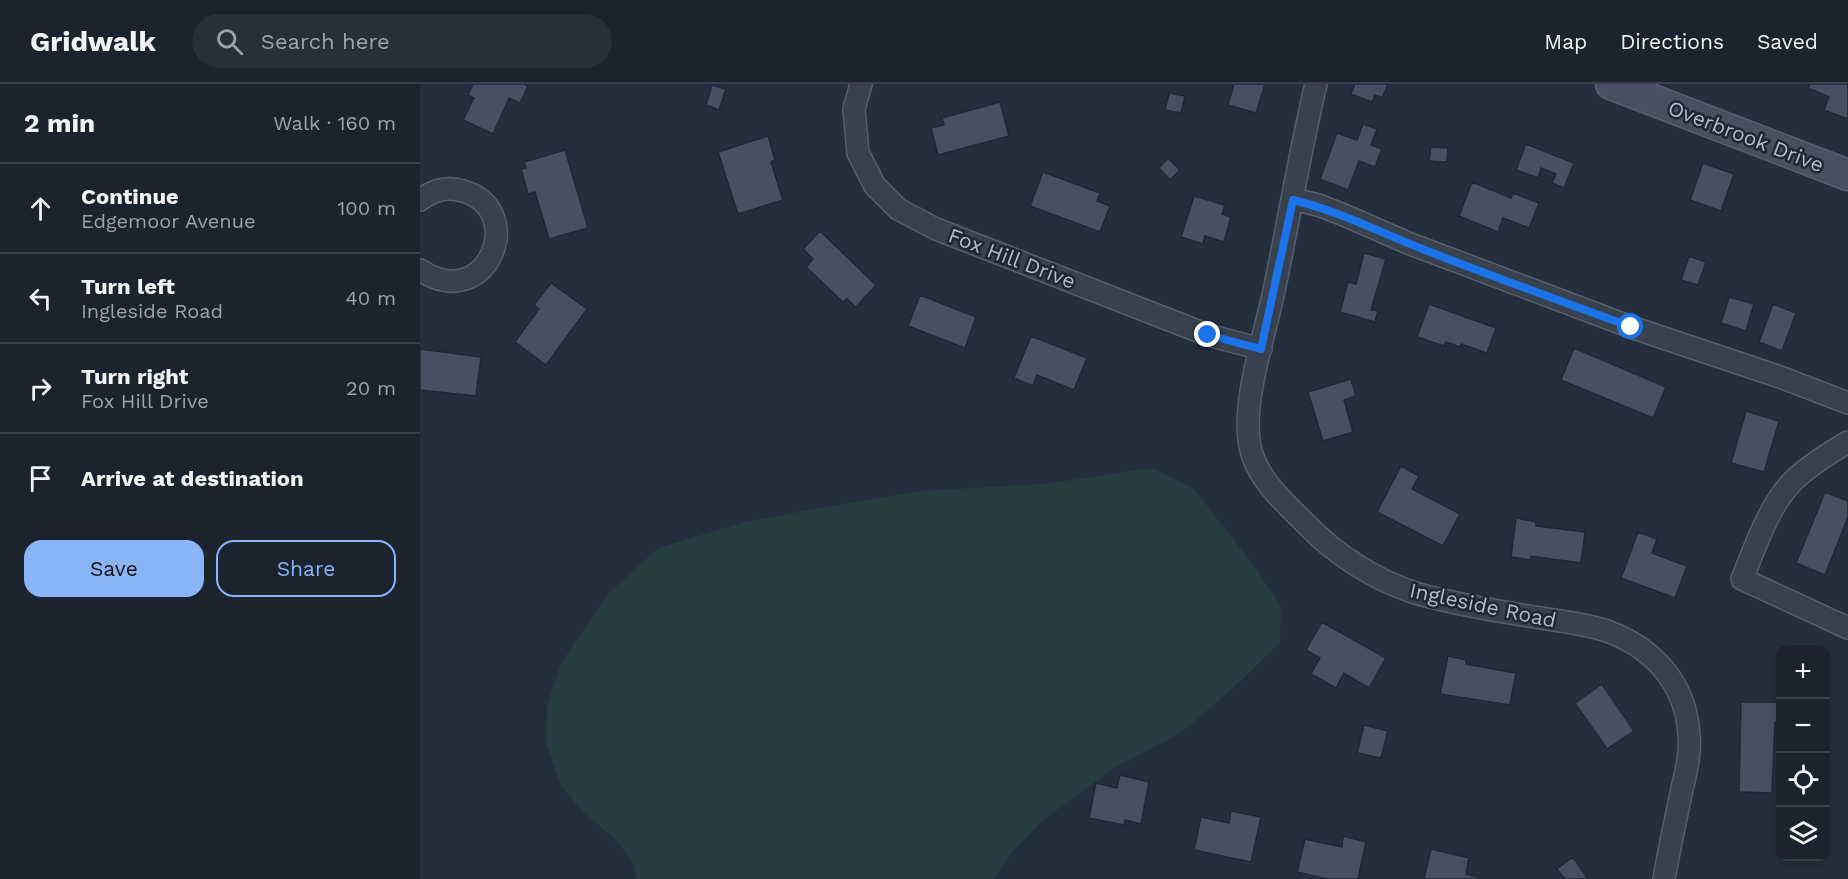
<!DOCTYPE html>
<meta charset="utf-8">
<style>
:root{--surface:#1b232e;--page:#282f3a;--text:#f1f3f6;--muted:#a0a4aa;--line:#39404a;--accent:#8ab4f8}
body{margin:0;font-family:"Work Sans",sans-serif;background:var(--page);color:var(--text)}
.controls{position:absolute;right:18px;bottom:18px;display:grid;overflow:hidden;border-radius:12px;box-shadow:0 3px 9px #0003}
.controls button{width:54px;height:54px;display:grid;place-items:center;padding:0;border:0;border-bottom:2px solid var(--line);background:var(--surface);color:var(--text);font:30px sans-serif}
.stop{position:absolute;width:18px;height:18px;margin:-14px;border:4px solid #1a73e8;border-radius:50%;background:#fff}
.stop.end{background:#1a73e8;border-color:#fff;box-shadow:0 2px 6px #0008}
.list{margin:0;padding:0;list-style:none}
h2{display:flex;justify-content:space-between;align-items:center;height:78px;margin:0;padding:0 24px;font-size:26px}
h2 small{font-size:20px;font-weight:400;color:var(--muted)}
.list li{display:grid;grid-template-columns:39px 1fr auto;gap:18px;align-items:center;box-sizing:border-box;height:90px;padding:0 24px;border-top:2px solid var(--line)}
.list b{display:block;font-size:22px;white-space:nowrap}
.list p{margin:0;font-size:20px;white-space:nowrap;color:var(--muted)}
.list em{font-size:20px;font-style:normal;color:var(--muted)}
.actions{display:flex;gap:12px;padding:18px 24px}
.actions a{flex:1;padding:14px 0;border:2px solid var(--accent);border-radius:18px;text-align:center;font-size:21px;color:var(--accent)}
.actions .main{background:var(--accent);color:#111}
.icon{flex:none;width:33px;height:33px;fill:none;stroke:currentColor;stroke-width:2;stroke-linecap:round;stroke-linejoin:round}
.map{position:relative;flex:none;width:1428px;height:795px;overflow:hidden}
header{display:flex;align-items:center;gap:36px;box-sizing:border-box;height:84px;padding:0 30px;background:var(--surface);border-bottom:2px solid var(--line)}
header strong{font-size:28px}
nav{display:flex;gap:33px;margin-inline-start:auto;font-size:21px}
.search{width:420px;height:54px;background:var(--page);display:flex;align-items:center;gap:15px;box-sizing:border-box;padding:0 21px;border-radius:33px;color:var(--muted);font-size:22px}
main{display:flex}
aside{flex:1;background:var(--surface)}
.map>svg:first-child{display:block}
.green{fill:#263c3f}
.building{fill:#455162;stroke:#1f2835;stroke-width:1.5}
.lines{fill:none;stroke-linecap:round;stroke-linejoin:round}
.street-casing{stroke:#565f6c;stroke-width:24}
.secondary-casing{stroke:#565f6c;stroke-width:33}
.street{stroke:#38414e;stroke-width:21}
.secondary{stroke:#465061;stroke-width:30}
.route{stroke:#1a73e8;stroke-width:8}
.labels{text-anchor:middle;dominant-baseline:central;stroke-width:5;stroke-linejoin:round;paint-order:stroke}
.street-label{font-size:21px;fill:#b4bcc9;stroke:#1d2633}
</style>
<header>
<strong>Gridwalk</strong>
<div class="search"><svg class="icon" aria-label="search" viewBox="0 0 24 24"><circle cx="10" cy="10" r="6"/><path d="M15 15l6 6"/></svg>Search here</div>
<nav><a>Map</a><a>Directions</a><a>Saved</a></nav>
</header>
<main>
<aside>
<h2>2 min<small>Walk · 160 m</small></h2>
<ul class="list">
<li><svg class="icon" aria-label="ahead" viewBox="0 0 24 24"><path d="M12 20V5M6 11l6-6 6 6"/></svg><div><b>Continue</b><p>Edgemoor Avenue</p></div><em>100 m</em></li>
<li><svg class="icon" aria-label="left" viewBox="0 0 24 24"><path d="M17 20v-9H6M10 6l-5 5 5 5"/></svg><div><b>Turn left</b><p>Ingleside Road</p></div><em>40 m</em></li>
<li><svg class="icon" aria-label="right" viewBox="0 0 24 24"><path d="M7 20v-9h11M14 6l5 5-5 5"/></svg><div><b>Turn right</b><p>Fox Hill Drive</p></div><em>20 m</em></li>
<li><svg class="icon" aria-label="arrive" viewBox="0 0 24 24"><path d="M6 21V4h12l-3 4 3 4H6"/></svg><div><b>Arrive at destination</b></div></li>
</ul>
<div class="actions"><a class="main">Save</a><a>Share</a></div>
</aside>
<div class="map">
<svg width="1428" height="795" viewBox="0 0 1428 795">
<rect width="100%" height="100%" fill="#242f3e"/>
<!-- green -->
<path class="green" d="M732,384L774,405L828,474L861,521L860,559L812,605L762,648L696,683L623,736L592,768L574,795H217L212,777L194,754L164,729L141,702L126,659L127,622L141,579L188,510L238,464L328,437L498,407L624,400Z"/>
<!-- building -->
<path class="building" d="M53,0H103L108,2L100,19L89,14L73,50L43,36L54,14L48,11Z
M814,0H845L836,29L808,21Z
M935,0H968L962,14L955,11L952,18L931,10Z
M1390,0H1428V35L1404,26L1409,13L1388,4Z
M292,1L306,5L299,26L286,21Z
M749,9L765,12L761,29L745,26Z
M580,18L589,52L518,71L511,44L524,41L522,34Z
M943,40L957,45L951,61L962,65L955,83L939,77L928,106L900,95L917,49L937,56Z
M348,52L355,76L351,78L363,116L318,130L298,68Z
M1106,60L1154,79L1144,104L1132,99L1136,90L1121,84L1118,94L1096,86Z
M1011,63L1028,64L1027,78L1009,77Z
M145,66L168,144L129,155L115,108L108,110L101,85L106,84L104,78Z
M748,74L760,86L750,96L739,84Z
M1283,79L1314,90L1301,127L1270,116Z
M623,88L680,109L677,117L690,122L680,148L610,122Z
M1052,98L1091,114L1093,109L1119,119L1109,144L1083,134L1078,148L1039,132Z
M774,112L805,121L802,130L811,133L804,158L785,152L783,160L761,153Z
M400,147L456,201L436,223L427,215L423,218L386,183L393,175L383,165Z
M944,169L966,175L951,226L958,227L955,238L920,228L928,198L936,200Z
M1269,172L1286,178L1278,201L1261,196Z
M131,199L167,225L126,281L95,258L119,225L114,221Z
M500,211L556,233L545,264L488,242Z
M1309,213L1334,220L1326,247L1301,239Z
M1009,220L1076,244L1067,269L1041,260L1040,263L1026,258L1024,262L997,253Z
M1353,220L1376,229L1362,267L1339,258Z
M611,252L667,274L654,306L617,291L613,302L594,294Z
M1154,264L1246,303L1233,334L1141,296Z
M0,265L61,273L56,312L0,306Z
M931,295L936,312L924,316L933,348L903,357L888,308Z
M1326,327L1359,337L1344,388L1311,379Z
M981,382L999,392L992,405L1040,430L1023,462L957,428Z
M1405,408L1428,417V433L1405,491L1376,479Z
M1096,434L1116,438V442L1165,448L1161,479L1111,472V476L1091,473Z
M1218,448L1237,455L1232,469L1267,482L1255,514L1201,494Z
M902,538L966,574L949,604L924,589L916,604L891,590L900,574L886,566Z
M1028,572L1046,576V580L1096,589L1090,621L1020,610Z
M1182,600L1214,647L1187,665L1155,619Z
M1321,618H1360V638H1355L1352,709L1319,708Z
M944,641L968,647L961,674L937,669Z
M700,691L729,698L721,740L705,736L704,741L669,734L676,699L697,704Z
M811,727L841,733L831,778L774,766L781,733L809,739Z
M923,752L946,758L938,795H907L877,788L885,755L922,763Z
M1011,765L1049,774L1046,790L1058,793V795H1004Z
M1153,773L1168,795H1145L1137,785Z"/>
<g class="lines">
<!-- street casing -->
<g class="street-casing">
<path id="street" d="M441,0L434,25L438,69L455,102L478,125L516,145L788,251L841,265
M896,0C880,67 869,135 855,202C846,248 821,318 830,362C836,394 864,418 886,440C917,472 954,495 995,509C1030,519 1066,525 1102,531C1130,536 1160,538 1187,547C1234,564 1266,600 1269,651C1271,670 1265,691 1261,710C1255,738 1249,767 1244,795
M873,115L898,121L924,131L988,159L1211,243L1360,293L1428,319
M0,116C13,106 27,102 43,107C109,126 67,231 0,186
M1428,358C1409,369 1390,381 1374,396C1348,422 1336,462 1322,495L1428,544"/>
</g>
<!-- secondary casing -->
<g class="secondary-casing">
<path id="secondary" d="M1191,0L1428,91"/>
</g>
<!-- street -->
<use href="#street" class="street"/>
<!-- secondary -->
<use href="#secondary" class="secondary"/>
</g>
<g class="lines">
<!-- route -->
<path class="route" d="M788,251L841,265L873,116C919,127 961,149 1005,166C1073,193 1142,217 1211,243"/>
</g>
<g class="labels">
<!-- street labels -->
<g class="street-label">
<text transform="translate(1326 52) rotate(21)">Overbrook Drive</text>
<text transform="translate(592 174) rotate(21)">Fox Hill Drive</text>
<text transform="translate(1063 521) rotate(12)">Ingleside Road</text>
</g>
</g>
</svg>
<div class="controls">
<button>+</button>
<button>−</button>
<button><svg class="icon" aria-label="locate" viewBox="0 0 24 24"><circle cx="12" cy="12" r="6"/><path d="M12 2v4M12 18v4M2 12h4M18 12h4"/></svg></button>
<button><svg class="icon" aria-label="layers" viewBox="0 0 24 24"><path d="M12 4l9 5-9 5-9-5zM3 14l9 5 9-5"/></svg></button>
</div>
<div class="stop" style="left:1211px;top:243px"></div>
<div class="stop end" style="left:788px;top:251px"></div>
</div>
</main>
